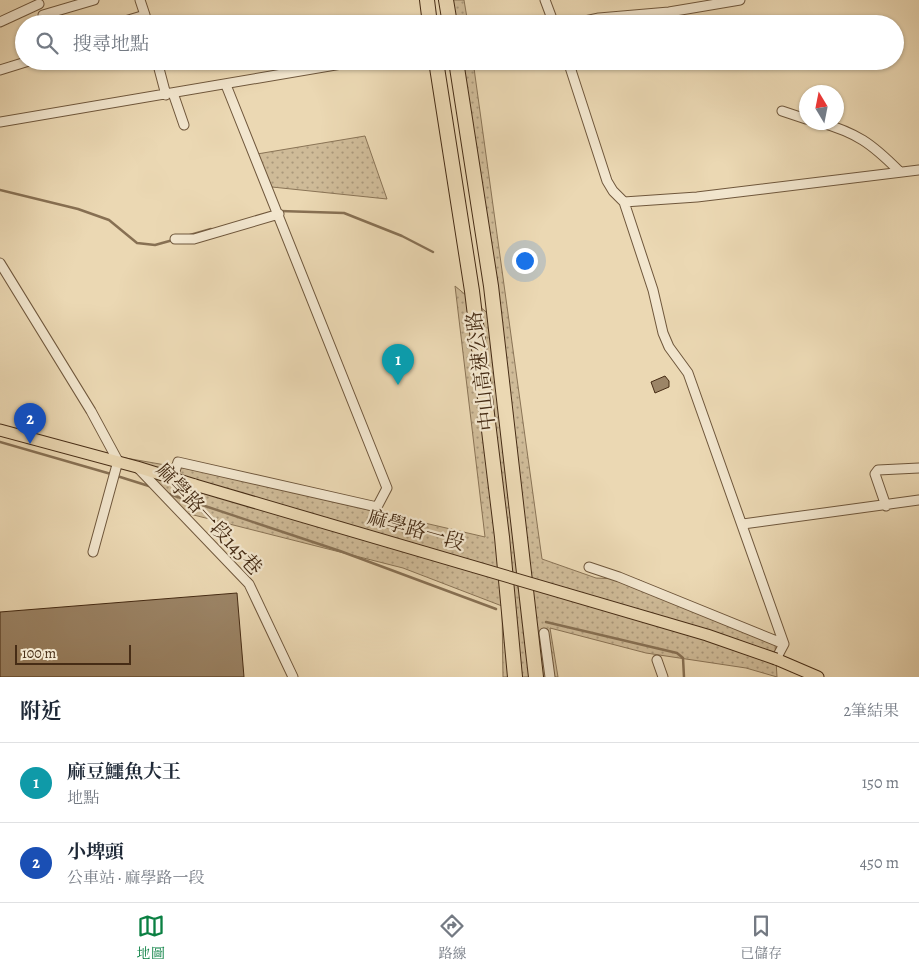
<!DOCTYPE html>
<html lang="zh-TW">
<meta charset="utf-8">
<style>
:root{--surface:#fff;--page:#f6f6f7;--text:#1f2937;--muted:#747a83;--line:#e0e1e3;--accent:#0b8043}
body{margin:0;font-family:Alegreya,"Noto Serif TC",serif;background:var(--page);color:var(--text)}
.compass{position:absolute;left:799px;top:85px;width:45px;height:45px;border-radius:50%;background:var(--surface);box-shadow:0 1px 4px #0004;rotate:350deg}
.scale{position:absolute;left:15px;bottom:12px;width:116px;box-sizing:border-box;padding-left:5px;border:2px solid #462c15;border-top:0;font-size:14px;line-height:18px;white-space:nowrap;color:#462c15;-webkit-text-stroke:4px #f2e6ce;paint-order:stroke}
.you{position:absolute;left:524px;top:260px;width:18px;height:18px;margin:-12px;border:4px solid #fff;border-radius:50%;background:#1a73e8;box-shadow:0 0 0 8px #1a73e833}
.badge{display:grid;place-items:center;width:32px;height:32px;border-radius:50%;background:var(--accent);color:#fff;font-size:16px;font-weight:700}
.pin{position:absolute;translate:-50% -41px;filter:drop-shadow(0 1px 2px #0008)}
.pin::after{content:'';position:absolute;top:26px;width:18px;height:15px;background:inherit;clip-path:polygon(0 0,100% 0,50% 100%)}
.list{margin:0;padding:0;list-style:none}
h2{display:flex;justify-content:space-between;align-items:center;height:65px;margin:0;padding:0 20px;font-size:21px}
h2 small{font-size:16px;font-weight:400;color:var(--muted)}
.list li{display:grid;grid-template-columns:32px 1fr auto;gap:15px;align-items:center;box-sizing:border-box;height:80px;padding:0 20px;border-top:1px solid var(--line)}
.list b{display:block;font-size:19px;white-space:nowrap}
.list p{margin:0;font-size:16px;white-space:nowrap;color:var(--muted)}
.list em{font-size:16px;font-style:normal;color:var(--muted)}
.icon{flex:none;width:28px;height:28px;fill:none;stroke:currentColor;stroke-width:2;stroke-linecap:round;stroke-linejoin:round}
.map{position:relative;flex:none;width:919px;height:677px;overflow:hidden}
.search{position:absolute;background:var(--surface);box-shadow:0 1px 4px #0004;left:15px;right:15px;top:15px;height:55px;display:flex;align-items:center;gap:12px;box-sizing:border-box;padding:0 18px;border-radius:28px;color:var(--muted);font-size:19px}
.sheet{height:225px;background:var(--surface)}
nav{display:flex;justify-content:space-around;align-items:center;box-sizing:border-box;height:70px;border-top:1px solid var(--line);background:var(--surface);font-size:14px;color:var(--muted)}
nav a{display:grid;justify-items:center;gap:2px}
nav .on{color:var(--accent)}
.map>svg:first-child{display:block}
.grass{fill:url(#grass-dots);stroke:#8a7456}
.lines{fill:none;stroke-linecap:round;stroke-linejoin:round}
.stream{stroke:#877053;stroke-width:2.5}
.building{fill:#9c8567;stroke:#462c15}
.minor-casing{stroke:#6f573c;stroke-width:11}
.major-casing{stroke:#462c15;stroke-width:13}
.highway-casing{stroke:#462c15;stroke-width:16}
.minor{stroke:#f2e6ce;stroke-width:9}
.major{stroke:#ebd8b3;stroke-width:11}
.highway{stroke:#ebd8b3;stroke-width:14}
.major-bridge-casing{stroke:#462c15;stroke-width:13;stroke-linecap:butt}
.major-bridge{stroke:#ebd8b3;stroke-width:11}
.labels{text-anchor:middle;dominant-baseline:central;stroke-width:4.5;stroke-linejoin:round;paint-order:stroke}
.street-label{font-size:20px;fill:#462c15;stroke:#f2e6ce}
</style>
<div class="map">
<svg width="919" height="677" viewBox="0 0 919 677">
<defs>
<pattern id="grass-dots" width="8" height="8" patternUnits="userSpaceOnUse" patternTransform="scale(1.25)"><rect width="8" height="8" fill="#cfbb98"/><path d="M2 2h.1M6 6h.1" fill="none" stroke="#aa987b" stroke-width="1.8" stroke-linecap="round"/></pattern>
</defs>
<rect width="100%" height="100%" fill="#ebd8b3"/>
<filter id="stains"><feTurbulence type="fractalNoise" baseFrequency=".004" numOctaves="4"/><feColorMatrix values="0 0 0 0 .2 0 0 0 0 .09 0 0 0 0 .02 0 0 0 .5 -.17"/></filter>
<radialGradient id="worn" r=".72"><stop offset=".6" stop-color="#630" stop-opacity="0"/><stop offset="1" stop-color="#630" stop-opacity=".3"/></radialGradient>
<!-- grass -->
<path class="grass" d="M451,0H464L468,24H454Z
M460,61H473L542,559L596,578L639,580L775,644L777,677L746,668L646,653L550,628L558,677H503L502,606L403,568L174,510L120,457L205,472L485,537L455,286L497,321Z
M365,136L387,199L272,187L257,154Z"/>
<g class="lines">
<!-- stream -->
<path class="stream" d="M0,190L78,209L109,220L137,243L155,245L173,240
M280,211L344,213L402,236L433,252
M190,235L211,229
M0,442L111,474
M117,476L152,487
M166,493L340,551L496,609
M546,622L677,653L683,658L684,677"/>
</g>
<!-- building -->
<path class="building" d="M665,376L669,381V387L655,393L651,382Z
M237,593L244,677H0V612Z"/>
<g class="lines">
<!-- minor casing -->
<g class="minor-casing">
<path id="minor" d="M140,0L145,15
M545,0L554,24
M43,15L94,0
M0,22L39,4
M115,24L145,15L147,24
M571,24L599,18L669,12L740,0
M157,61L166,95
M568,61L607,181L613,191L624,202
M0,70L29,61
M173,93L184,125
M782,111L806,119
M0,122L359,61
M819,122C857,133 871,143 899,171
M175,239H194L279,214
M0,263L91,411L118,461L93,552
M137,467L249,584L293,677
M173,477L178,462L377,507L387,488L226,85
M886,506L875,474L878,470L919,468
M743,524L919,500
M589,567L619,577L784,644
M544,633L550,677
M776,659L784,644L688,373L669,347L663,333L653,290L624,202L697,197L919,170
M657,660L663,677"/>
</g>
<!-- major casing -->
<g class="major-casing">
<path id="major" d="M0,430L137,467L195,485
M776,659L818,677"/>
</g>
<!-- highway casing -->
<g class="highway-casing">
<path id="highway" d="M427,0L430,24
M446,0L450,24
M436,61L472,291L502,537L515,677
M456,61L491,286L536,677"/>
</g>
<!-- minor -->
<use href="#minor" class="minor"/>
<!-- major -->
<use href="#major" class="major"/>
<!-- highway -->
<use href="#highway" class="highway"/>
<!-- major-bridge casing -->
<g class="major-bridge-casing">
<path id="major-bridge" d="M195,485L707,635L776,659"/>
</g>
<!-- major-bridge -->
<use href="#major-bridge" class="major-bridge"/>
</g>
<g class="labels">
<!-- street labels -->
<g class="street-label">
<text transform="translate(481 371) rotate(-97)">中山高速公路</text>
<text transform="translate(209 519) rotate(47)">麻學路一段145巷</text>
<text transform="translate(416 530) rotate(16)">麻學路一段</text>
</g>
</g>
<rect width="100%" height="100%" filter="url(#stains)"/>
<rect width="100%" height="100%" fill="url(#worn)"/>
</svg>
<svg class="compass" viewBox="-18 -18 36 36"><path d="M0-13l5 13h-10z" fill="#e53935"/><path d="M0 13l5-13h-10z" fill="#747a83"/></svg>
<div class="scale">100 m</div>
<div class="you"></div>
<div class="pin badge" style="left:398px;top:385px;background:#0f9aa8">1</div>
<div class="pin badge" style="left:30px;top:444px;background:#1a4fb4">2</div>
<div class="search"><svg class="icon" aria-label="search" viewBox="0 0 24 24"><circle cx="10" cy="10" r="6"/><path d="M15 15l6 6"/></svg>搜尋地點</div>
</div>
<section class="sheet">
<h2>附近<small>2筆結果</small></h2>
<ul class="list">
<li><span class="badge" style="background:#0f9aa8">1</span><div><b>麻豆鱷魚大王</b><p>地點</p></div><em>150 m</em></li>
<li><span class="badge" style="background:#1a4fb4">2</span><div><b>小埤頭</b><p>公車站 · 麻學路一段</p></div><em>450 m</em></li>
</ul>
</section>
<nav>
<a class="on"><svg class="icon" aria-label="map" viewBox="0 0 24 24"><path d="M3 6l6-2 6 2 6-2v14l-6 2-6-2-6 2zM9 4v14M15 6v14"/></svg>地圖</a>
<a><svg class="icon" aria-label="directions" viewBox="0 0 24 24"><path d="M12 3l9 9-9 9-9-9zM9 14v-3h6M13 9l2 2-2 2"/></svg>路線</a>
<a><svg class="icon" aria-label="saved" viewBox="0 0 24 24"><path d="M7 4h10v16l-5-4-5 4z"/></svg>已儲存</a>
</nav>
